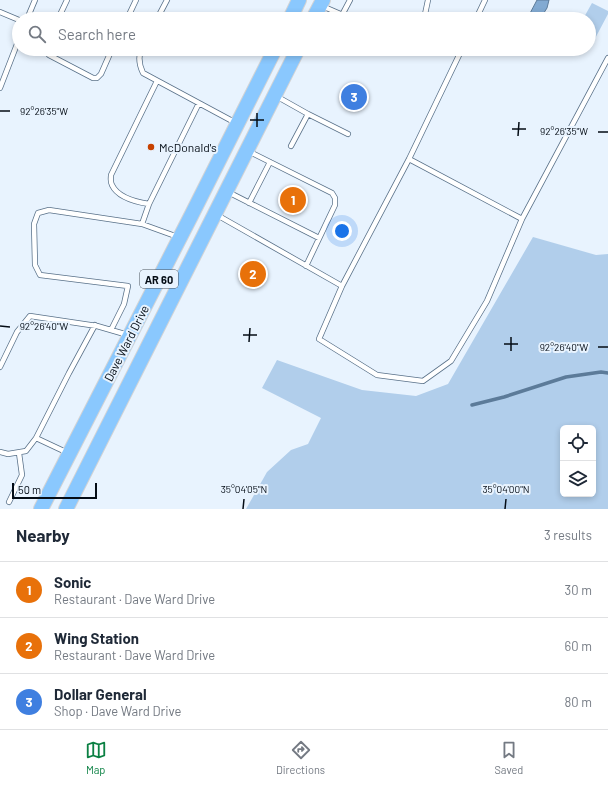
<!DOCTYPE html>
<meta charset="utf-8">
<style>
:root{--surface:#fff;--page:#f6f6f7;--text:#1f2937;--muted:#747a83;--line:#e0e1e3;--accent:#0b8043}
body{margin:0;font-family:Barlow,sans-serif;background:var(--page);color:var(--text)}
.controls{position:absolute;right:12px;bottom:12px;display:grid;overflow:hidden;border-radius:6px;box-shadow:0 2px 6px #0003}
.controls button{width:36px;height:36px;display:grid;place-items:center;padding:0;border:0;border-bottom:1px solid var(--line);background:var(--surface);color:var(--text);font:20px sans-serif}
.scale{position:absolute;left:12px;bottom:10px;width:85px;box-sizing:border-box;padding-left:4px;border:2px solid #040c15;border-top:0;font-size:11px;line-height:14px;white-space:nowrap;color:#040c15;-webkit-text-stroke:3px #e8f3fe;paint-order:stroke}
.you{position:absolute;left:342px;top:231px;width:14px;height:14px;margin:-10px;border:3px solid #fff;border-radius:50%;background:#1a73e8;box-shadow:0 0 0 6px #1a73e833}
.badge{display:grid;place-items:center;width:26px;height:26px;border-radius:50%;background:var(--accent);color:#fff;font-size:13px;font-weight:700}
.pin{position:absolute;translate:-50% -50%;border:2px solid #fff;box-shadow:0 1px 4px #0006}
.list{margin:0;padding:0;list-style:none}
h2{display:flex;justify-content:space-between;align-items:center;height:52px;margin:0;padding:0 16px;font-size:17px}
h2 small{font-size:13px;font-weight:400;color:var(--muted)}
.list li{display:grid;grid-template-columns:26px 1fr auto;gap:12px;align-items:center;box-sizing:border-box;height:56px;padding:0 16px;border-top:1px solid var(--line)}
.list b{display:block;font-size:15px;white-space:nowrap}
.list p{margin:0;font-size:13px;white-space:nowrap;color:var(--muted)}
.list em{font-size:13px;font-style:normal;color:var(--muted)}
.icon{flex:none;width:22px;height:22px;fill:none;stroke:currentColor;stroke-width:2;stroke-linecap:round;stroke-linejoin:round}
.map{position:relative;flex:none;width:608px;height:509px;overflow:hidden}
.search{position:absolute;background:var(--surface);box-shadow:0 2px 6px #0003;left:12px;right:12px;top:12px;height:44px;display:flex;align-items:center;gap:10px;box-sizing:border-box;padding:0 14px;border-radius:22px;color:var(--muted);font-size:15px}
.sheet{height:220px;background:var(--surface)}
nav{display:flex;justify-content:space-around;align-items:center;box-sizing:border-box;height:56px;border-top:1px solid var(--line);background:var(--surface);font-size:11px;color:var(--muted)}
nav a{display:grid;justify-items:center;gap:2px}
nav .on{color:var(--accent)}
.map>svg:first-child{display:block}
.green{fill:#b1ceeb;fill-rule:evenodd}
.water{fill:#82aad2;stroke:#5c7b99}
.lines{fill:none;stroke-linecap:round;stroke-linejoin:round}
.stream{stroke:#5c7b99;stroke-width:3.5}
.service-casing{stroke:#597189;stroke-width:6}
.primary-casing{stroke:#d2d3d5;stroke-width:16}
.service{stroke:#fff;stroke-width:4.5}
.primary{stroke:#8ac8fe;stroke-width:14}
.ticks{fill:none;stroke:#040c15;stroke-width:1.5}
.poi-dot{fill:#c74100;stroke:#e8f3fe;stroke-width:1.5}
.labels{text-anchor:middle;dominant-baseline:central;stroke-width:4;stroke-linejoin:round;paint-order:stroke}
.shield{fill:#e8f3fe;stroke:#48515b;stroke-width:1}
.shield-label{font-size:11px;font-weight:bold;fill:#040c15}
.poi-label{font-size:12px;fill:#040c15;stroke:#e8f3fe;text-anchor:start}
.street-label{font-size:12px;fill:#040c15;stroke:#e8f3fe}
.ticks-label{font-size:10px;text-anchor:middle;fill:#040c15;stroke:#e8f3fe;stroke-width:4;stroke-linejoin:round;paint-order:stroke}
</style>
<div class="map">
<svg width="608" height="509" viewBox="0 0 608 509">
<rect width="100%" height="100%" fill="#e8f3fe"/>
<!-- green -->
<path class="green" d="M592,3L608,11V14L590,48L589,47V19H583Z
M533,237L596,255L608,254V509H246L267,472L291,450L308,444L321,418L262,388L277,360L362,390L416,396L448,384ZM563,428H593V494H563Z"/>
<!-- water -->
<path class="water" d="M537,0H549L547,8L540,19H527Z"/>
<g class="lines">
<!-- stream -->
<path class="stream" d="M472,405L504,397L566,377L601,372L608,373"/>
<!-- service casing -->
<g class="service-casing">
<path id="service" d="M322,6L352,19
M0,12L19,20
M342,15L350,0
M27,19L35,0
M58,19L67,0
M127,19L136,0
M157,19L167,0
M424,19L428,0
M476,19L485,0
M45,49L49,55L93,78H97L101,74L112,49
M141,49C138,58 139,65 143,73L236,123
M462,49L409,159L342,286L319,339L377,375L423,381L451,361L487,301L522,219L608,58
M157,81L111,175C111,178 110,182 112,185C118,198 136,202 149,204L199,103
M0,88L19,39
M276,96L308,114
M291,146L308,114L348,134
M248,151L332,193L335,198V205L306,266
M409,159L522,219
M228,192L319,238
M249,203L270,162
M217,215L342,286
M142,224L149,204
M111,330L124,304L128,286L40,275L35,265L34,224L38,213L49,210L142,224L178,237
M0,367L17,332L30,316L97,326L128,335
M0,452L8,454L26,451L36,438
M68,453L36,438L69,373L95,325
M9,502L22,475L19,453"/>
</g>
<!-- primary casing -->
<g class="primary-casing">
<path id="primary" d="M290,19L299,0
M313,19L323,0
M41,509L191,216L275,49
M66,509L298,49"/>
</g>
<!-- service -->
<use href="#service" class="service"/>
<!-- primary -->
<use href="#primary" class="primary"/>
</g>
<!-- ticks -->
<path class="ticks" d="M0,111H10M250,120H264M257,127V113M512,129H526M598,132H608M518,136L519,122M0,326L10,327M243,335H257M249,342L250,328M504,344H518M598,347H608M511,351V337M243,509L244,499M505,509L506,499"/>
<!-- markers -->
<circle class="poi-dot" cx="151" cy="147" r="4"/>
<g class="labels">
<!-- shield labels -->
<rect class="shield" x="140" y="270" width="38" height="18" rx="3"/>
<g class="shield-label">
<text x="159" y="279">AR 60</text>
</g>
<!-- poi labels -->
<g class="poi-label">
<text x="159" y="147">McDonald's</text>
</g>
<!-- street labels -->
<g class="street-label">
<text transform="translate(126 343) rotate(-63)">Dave Ward Drive</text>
</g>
</g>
<g class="ticks-label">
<text x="44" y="115">92°26'35"W</text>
<text x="564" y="135">92°26'35"W</text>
<text x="44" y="330">92°26'40"W</text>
<text x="564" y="351">92°26'40"W</text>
<text x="244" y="493">35°04'05"N</text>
<text x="506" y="493">35°04'00"N</text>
</g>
</svg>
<div class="controls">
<button><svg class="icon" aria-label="locate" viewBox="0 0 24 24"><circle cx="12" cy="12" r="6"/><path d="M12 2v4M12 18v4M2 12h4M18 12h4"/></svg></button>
<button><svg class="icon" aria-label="layers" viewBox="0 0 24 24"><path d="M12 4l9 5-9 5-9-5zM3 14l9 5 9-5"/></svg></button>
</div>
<div class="scale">50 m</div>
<div class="you"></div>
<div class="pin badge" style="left:293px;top:200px;background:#e8710a">1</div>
<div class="pin badge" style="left:253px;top:274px;background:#e8710a">2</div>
<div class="pin badge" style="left:354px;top:97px;background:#3f7fe0">3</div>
<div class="search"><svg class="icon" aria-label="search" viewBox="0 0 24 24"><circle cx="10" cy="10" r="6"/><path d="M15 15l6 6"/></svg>Search here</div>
</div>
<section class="sheet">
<h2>Nearby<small>3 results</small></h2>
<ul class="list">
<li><span class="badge" style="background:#e8710a">1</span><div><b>Sonic</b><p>Restaurant · Dave Ward Drive</p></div><em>30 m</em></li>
<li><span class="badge" style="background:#e8710a">2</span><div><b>Wing Station</b><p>Restaurant · Dave Ward Drive</p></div><em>60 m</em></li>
<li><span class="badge" style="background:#3f7fe0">3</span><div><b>Dollar General</b><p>Shop · Dave Ward Drive</p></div><em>80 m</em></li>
</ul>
</section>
<nav>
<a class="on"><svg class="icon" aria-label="map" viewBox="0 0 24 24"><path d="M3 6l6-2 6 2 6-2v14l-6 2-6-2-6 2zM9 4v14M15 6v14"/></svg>Map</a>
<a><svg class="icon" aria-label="directions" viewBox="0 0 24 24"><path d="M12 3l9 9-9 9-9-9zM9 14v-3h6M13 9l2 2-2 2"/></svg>Directions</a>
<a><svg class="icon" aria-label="saved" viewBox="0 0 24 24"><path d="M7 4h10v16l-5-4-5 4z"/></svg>Saved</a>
</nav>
